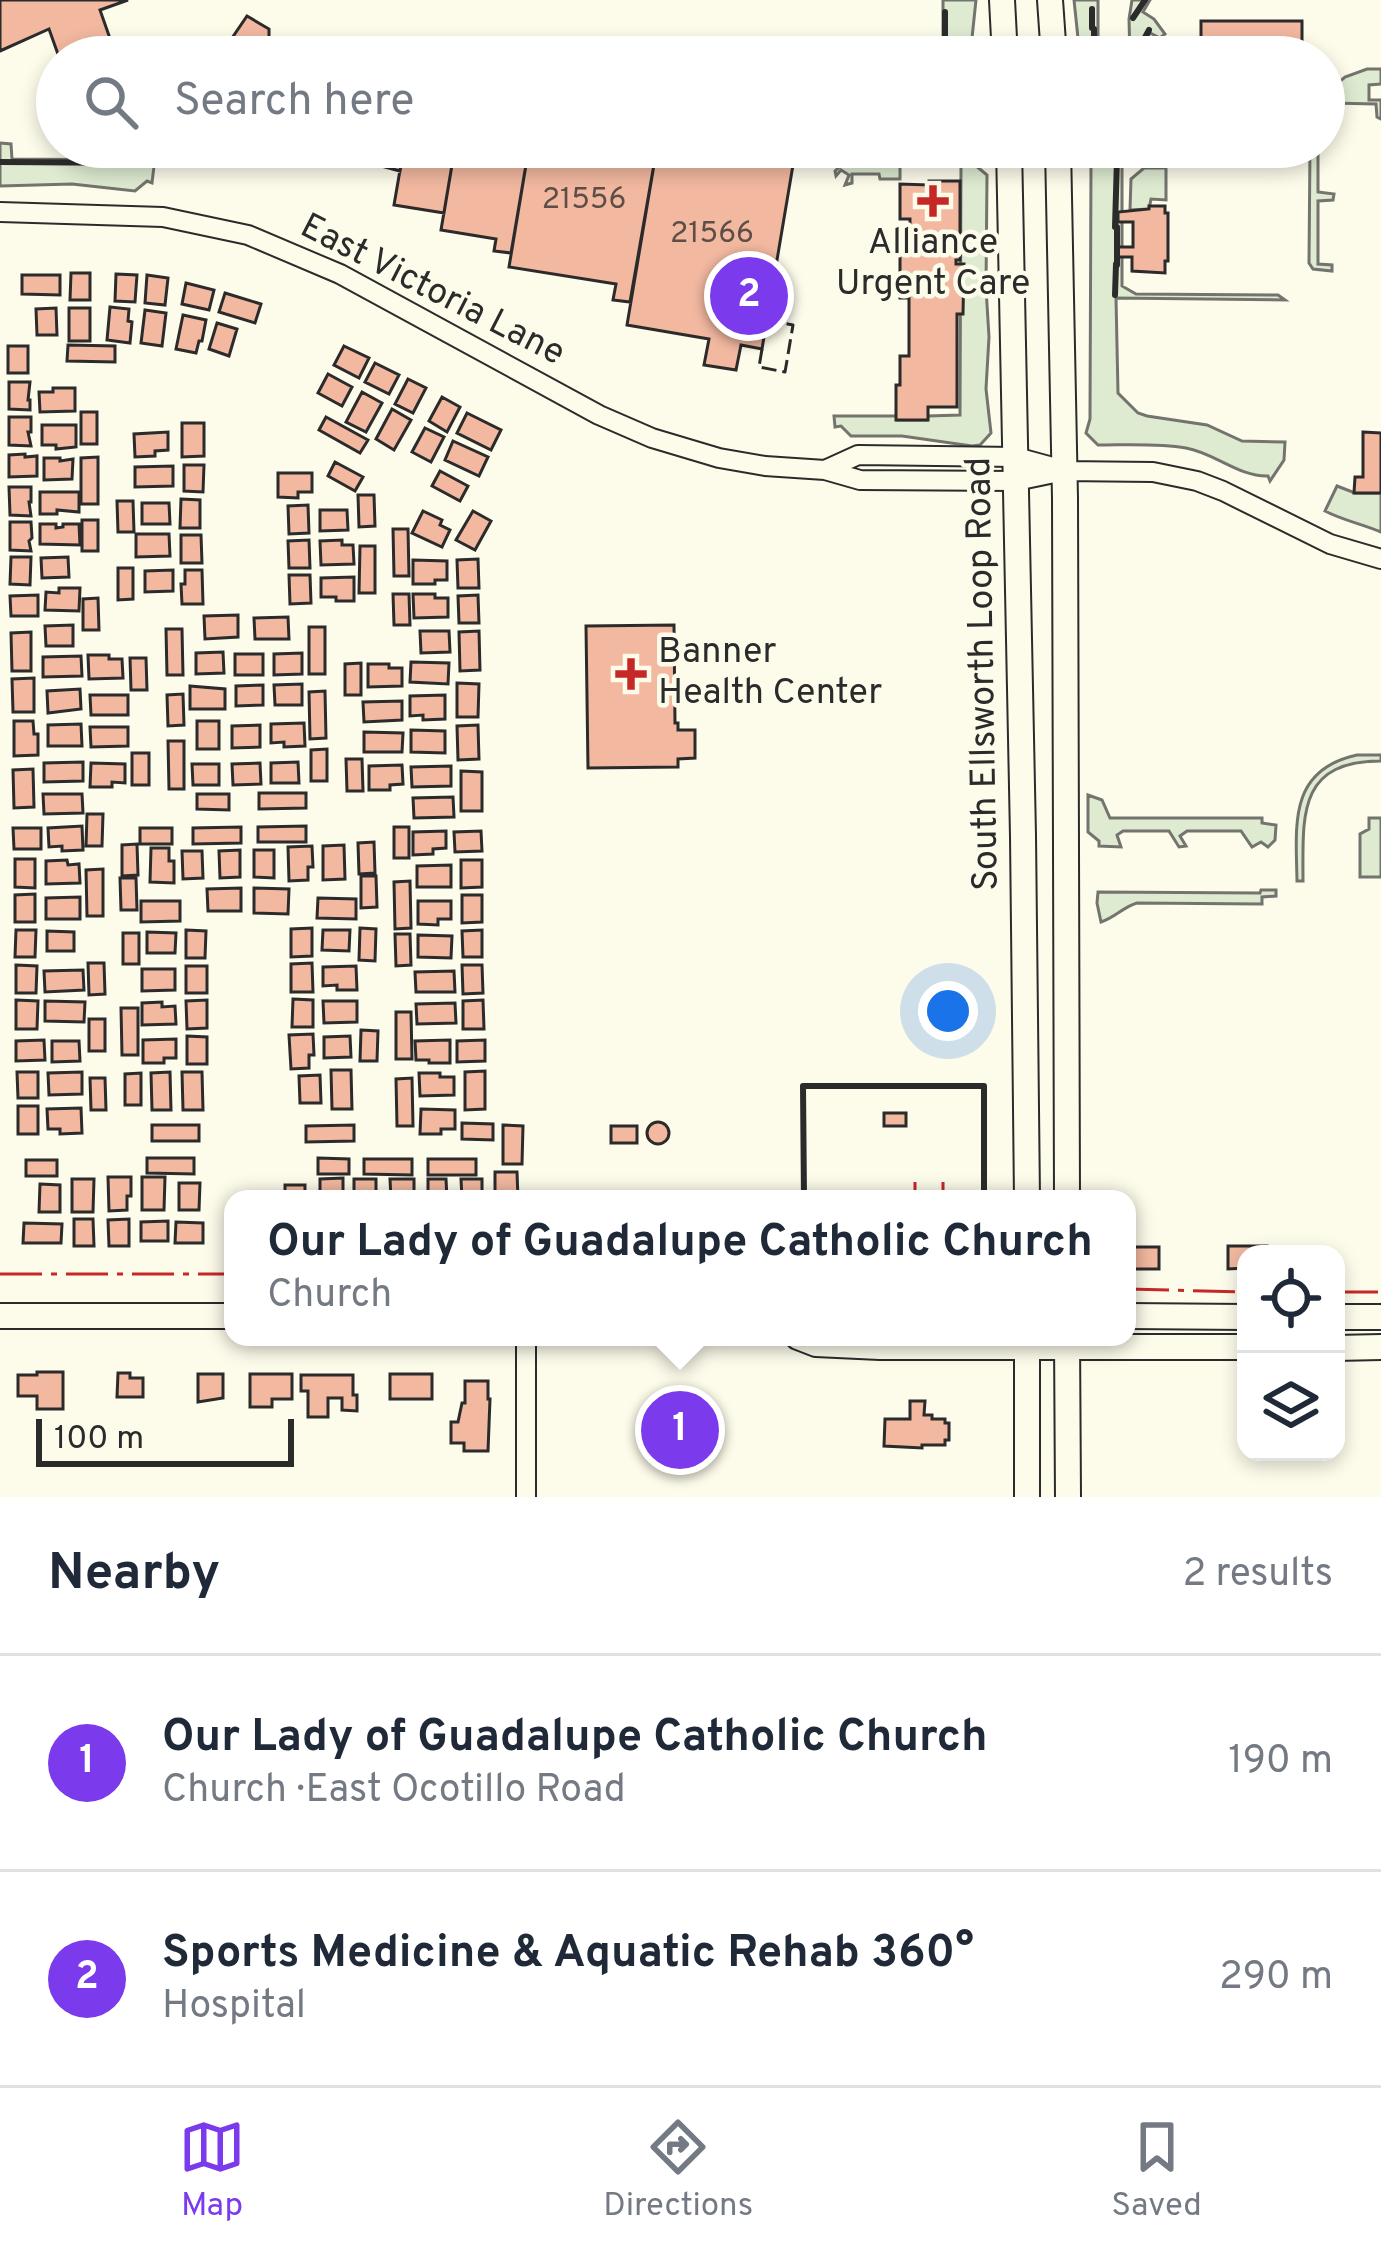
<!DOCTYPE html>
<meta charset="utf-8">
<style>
:root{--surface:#fff;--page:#f2f2f3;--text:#1f2937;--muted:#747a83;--line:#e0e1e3;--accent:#7c3aed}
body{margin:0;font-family:Overpass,sans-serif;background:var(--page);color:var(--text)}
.controls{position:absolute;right:36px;bottom:36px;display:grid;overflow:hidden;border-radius:24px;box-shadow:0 6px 18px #0003}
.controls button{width:108px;height:108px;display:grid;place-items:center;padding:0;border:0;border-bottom:3px solid var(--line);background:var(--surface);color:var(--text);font:60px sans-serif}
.scale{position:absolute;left:36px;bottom:30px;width:258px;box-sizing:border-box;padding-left:12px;border:6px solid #2b2b2b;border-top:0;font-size:33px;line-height:42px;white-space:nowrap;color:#2b2b2b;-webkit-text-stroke:9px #fdfbea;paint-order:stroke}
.you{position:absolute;left:948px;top:1011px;width:42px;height:42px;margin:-30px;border:9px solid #fff;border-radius:50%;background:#1a73e8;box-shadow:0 0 0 18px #1a73e833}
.badge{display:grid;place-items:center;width:78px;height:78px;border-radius:50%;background:var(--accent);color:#fff;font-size:39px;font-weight:700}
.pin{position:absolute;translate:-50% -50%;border:6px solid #fff;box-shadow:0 3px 12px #0006}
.popup{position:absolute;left:224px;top:1190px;width:912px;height:156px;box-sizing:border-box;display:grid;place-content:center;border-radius:24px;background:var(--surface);filter:drop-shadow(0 3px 9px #0005);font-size:39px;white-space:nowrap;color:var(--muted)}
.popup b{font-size:45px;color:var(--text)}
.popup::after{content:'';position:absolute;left:50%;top:100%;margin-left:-24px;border:24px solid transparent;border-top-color:var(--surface)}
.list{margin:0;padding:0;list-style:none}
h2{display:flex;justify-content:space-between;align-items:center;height:156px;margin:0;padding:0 48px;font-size:51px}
h2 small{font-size:39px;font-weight:400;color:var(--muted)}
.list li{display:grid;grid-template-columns:78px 1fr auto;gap:36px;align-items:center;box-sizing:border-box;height:216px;padding:0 48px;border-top:3px solid var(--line)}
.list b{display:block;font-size:45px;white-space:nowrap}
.list p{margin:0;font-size:39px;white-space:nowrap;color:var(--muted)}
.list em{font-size:39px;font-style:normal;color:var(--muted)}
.icon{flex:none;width:66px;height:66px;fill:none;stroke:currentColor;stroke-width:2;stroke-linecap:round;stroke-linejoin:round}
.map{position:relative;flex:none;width:1381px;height:1497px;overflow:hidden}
.search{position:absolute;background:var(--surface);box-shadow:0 6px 18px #0003;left:36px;right:36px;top:36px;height:132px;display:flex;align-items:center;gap:30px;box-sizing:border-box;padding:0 42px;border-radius:66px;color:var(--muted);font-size:45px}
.sheet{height:588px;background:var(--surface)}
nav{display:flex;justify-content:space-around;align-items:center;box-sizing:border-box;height:168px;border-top:3px solid var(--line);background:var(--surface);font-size:33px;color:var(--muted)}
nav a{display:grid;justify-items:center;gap:6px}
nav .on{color:var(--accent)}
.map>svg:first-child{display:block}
.green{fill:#deebd1;stroke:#74746e;stroke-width:3}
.building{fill:#f2b8a0;stroke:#2b2b2b;stroke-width:3}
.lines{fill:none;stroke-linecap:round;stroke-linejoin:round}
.minor-casing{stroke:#2b2b2b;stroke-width:22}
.major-casing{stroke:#2b2b2b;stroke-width:28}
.minor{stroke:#fdfbea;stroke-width:18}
.major{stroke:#fdfbea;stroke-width:24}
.fence{stroke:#2b2b2b;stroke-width:3;stroke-dasharray:15 6;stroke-linecap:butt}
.wall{stroke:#2b2b2b;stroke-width:6}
.power{stroke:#c62828;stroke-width:3;stroke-dasharray:42 9 6 9;stroke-linecap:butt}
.poi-dot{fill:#c62828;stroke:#fdfbea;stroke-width:4.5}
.labels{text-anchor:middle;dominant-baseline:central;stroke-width:9;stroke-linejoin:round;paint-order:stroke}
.number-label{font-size:30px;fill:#5d4e48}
.poi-label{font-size:36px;fill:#2b2b2b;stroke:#fdfbea}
.street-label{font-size:36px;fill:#2b2b2b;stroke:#fdfbea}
</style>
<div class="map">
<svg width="1381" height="1497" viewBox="0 0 1381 1497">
<rect width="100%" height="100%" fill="#fdfbea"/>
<!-- green -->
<path class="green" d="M943,0H976L970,57H943Z
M1074,0H1098V47H1111L1112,57H1080Z
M1132,0H1150L1143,12L1154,19L1165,34L1160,38L1150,33L1137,57H1130L1129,19Z
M1367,69H1381V84L1369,85V100H1381V119L1377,117L1376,104L1330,103L1329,118L1324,119L1326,93L1345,77Z
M0,143L11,144L12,159L138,160L139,147H147L155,158L152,183L147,181L135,191L72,184L0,186Z
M1140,147H1166V159H1134L1122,167V286L1136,294L1278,295L1285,300L1116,298L1118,393L1138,413L1147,416L1207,425L1242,441L1285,442L1284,460L1270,481L1268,476C1239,477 1215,453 1186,448C1158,443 1126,445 1098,445L1086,433L1090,419L1091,163L1102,154Z
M1310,147H1318V192L1334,194L1333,200L1318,201V264L1332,265V271L1313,269L1309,263Z
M846,161H900V179H880L879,174H852V183L845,185L849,175L841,170L836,176L835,171Z
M961,164L975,165L987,175L986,288L989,337L986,389L991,433L980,445L972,446L902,436H851L841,426L835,427L834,416H896L897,420H927L928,416L960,415Z
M1144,168H1166V200L1151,199L1149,209L1130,210L1131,179Z
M1337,486L1355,493H1381V532C1362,524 1342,520 1325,511Z
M1357,755H1381V761C1297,761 1303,816 1303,881H1297C1296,825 1288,770 1357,755Z
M1088,795L1102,800L1110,818H1262V823L1276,825L1275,840L1268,847L1261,842L1252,847L1241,831H1187L1180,836L1186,846L1179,847L1169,831H1123L1117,835L1121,847L1099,846V841L1088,832Z
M1369,818H1381V877H1360V834L1369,829Z
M1261,890H1276V896L1262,897V904L1137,903C1123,907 1116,917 1101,922L1097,903L1098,892L1260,893Z"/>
<!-- building -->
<path class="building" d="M0,0H128L100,10L113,47L85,57H59L49,29L0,51Z
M247,16L269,29V37L299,57H225L235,44L230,41Z
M1201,21H1302V52H1290V57H1201Z
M311,147H404L400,171Z
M404,147H455L444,213L394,205Z
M455,147H529L511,253L494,251L496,239L441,230Z
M529,147H657L630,302L613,300L616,284L509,267Z
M657,147L705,152L706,147H743L748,148L746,157L793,165L762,349L741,345L736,370L704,365L709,339L627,325Z
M929,181H960V260H956V264H964L963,314H957V407H928V420H896V385H900V356H909V298H900V246H910V219H900V184L929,185Z
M1149,206H1165V213H1168V261H1165V273L1132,271V257H1118V247H1133V222H1118V212L1149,209Z
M71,273H90V300H70Z
M116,274L137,275L135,302L115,301Z
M22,275H60V295L22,294Z
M147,275L168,278L165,305L145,303Z
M186,283L214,290L209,310L182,304Z
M225,293L261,304L255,323L219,312Z
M110,307L129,309L128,321L132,322L130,343L107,340Z
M56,308L57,335H37L36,309Z
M69,308H90V341H69Z
M145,310L166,313L162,346L141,343Z
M183,315L206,320L202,341H199L196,353L176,349Z
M217,323L237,329L229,356L209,349Z
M68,345L115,346V362L67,361Z
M8,346H28V373H8Z
M344,346L369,358L359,378L334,365Z
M375,363L399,375L389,394L365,382Z
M328,374L352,387L342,406L318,393Z
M408,379L426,388L413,413L395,404Z
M9,382H30L28,400H30V410L9,409Z
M53,388H75V411L40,412L39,392H53Z
M362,392L382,403L366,432L346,422Z
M442,397L460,407L447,432L429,421Z
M392,409L411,420L394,450L376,439Z
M81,412H97V444H81Z
M467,413L501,430L491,450L457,433Z
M9,417H31V432H28L31,446L9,445Z
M326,417L368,440L360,453L319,430Z
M182,423H204V456L182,457Z
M42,425H76V447L56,449V445H42Z
M425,428L444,437L431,462L412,452Z
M168,432V450L155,451V456L135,457L134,434Z
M1363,432L1381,433V493H1354L1355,477H1363Z
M453,441L488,457L479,476L445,460Z
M25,454V457L37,456V476L9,477V455Z
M98,457V504H81V458Z
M44,458H60V461L73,459L72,479L44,480Z
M335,462L363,477L355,491L328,476Z
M184,465H204L203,492L184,491Z
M173,466V486L135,487V467Z
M440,471L468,486L460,501L432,486Z
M278,473H312V492H298V498L278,497Z
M9,487H31V502H29L31,516L10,515Z
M40,492H79V512L57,510V514H40Z
M358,495H374L375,526L359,527Z
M181,499L200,500V528H180Z
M117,501H133L134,532H118Z
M142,503H169L170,524H142Z
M308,505L309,533L289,534L288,506Z
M320,510H347L348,530L320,531Z
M423,511L442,520L440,525L450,530L442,547L412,533Z
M473,511L491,521L475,550L456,540Z
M82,520H98V551H82Z
M10,522H31L32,538L29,541L31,551L10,550Z
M40,524H56V528L63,527V524H79L80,545L40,544Z
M393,529H408L409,576H394Z
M136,534H169L170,556L136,557Z
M181,535H201L202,563H181Z
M309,540L310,568H289L288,541Z
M342,540V545H353L354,564L321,565L320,541Z
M360,546H375V593H359Z
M11,557H31L30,585L10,584Z
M68,557L69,577L42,578L41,558Z
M478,559L479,588H458L457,560Z
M413,560L447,561V580H435V584H413Z
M118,568H133V599L118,600Z
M173,570V591L145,592V571Z
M185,570H202L203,604H182L181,584H185Z
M289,575H310L311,603L290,604Z
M354,577V601H336V597H321V578Z
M59,588H80L79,611L45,610L46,592L59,593Z
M393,594H409L410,625H394Z
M413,594H435V598H448V617L414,618Z
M38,595V616H11L10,596Z
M478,595L479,623H459L458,596Z
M98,598L99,630H83V599Z
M238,615V637L205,639L204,616Z
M288,617L289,639H255L254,618Z
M73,625V646H46L45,626Z
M674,625L675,723H678V730H695V758L678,759V767L588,768L586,626Z
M309,627H325V674H309Z
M166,629H182L183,675H167Z
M420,631H449L450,652L421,653Z
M479,631L480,670L460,671L459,632Z
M31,632V671H12L11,633Z
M223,652L224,673L196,674V653Z
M302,653V674L274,675V654Z
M235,654H263V675H235Z
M88,655H109V659H122L123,678L89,679Z
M81,656L82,676L43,677V657Z
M130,658H146L147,690H131Z
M411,662L449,663L448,684L410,682Z
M361,663V695H345V664Z
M368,664H389V668H402V686L368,687Z
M34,678V712H13L12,679Z
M457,683L479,684L478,717H457Z
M302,684V705H275L274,685Z
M263,685V705L236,706V686Z
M190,686L225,689V709H190Z
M80,689L81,709L48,713L47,691Z
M325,691L326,738L310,739L309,692Z
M183,694L184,725L168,726L167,695Z
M90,695H128V715H91Z
M445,695V719L423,720V715L410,716V696Z
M402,701V720L364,722L363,702Z
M14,721H33L34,734H38V755L14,756Z
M197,721H219V749H197Z
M304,723L305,746L284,747V742L271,743V724Z
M81,724L82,746H48V725Z
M260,725V747L232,748V726Z
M478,725L479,759L458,760L457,726Z
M90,727H128V746L91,747Z
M411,730L445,731V753L411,752Z
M364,732L403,733L402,752H364Z
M168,741H184V789H169Z
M327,749V781H311V750Z
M132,753H149V785H132Z
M346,759H362L363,791H347Z
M83,762V781L44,782V763Z
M298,762L299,783H271V763Z
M91,763L125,764V783L112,782V787H90Z
M260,763L261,784L233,785L232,764Z
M192,764H219V785H193Z
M402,765L403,784L390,785V790H369V766Z
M451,766V786L412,787L411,767Z
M33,769L34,807L14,808L13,770Z
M461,771L482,772V811H461Z
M259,793H306V808L259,809Z
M43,794H82L83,813L44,814Z
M197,794H229V810L197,809Z
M453,797L454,817L414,818L413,798Z
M87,814H103L102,846H86Z
M82,826L83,850L62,851V846L49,847L48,828Z
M306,826V842H258V827Z
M241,827V843L193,844V828Z
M394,827H409V858H394Z
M13,828H41V849H14Z
M140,828H172V844H140Z
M446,831V848L433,849V854L413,855V832Z
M481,831L482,851L455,852L454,832Z
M374,842L375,873L359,874L358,843Z
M137,844L138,875L122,876V845Z
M344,845L345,879L323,880V846Z
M312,846L313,867H308V880L289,881L288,847Z
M151,848H169V861H174V883L150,882Z
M240,850V877L220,878L219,851Z
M254,850H274V878L254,877Z
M182,851H202L203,878L183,879Z
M15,859H35V888L15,887Z
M67,860L68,865L79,864L80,883L46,884V861Z
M461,860H482V887L461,888Z
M451,865V887H417V866Z
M103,869V916H87L86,870Z
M361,876H376L377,907L361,908Z
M120,878H136L137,910H121Z
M410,881L411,928L395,929L394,882Z
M241,888V911H208L207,889Z
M254,888L289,889L288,914L254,913Z
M35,894V922H15V895Z
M462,895H482V922L462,923Z
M80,897V919H46V898Z
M318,898L356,899V919L317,918Z
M141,901H180V921L141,922Z
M418,901H451V919H438V925L418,924Z
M312,928V956L291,957V929Z
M360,928L376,929L375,961L359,960Z
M16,930H36L35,957H15Z
M186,930L206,931L205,958H186Z
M323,930H350L349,951L322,950Z
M482,930V957H463L462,931Z
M47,931L74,932V951H47Z
M147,932L176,933L175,953H147Z
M123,933H139V964H123Z
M395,934H410L411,965L396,966Z
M418,935L452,936L451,958L418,957Z
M88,963H104L105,994L89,995Z
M312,963L313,992H291V964Z
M16,965L37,966L36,993H16Z
M462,965H482L483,993L463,994Z
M186,966H207V993H186Z
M356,966L357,990H337V985L323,986V967Z
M142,969H175V990L142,991Z
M83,970L84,990L45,992L44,971Z
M454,971L455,992H416L415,972Z
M293,999L313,1000V1027H292Z
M16,1000L38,1001L37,1029H16Z
M207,1000V1028L187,1029L186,1001Z
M483,1000L484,1029H463V1001Z
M45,1001L85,1002L84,1022L45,1021Z
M323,1001H357V1022L324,1023Z
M162,1002V1007L175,1006L176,1024L142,1025V1003Z
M455,1003L456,1023L417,1024L416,1004Z
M121,1008H138V1055H122Z
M396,1012H411L412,1059H396Z
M89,1019H105V1051H89Z
M361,1030L378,1031L377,1061H360Z
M313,1034L314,1055H309V1068L291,1069L289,1035Z
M187,1036L207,1037V1064H187Z
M350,1036L351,1057L324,1058V1037Z
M176,1039V1058H164V1063H143V1040Z
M44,1040L45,1060L16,1061V1041Z
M450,1040V1063H429V1060H416L415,1041Z
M485,1040V1061L457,1062V1041Z
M52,1041H79L80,1061L52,1062Z
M331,1070H351L352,1109H332Z
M485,1071V1109L465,1110V1072Z
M17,1072H38V1098H18Z
M82,1072V1094L49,1095L48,1073Z
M170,1072L171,1110H152L151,1073Z
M182,1072H202L203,1110H183Z
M141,1073V1105H125V1074Z
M419,1073H440V1077H454V1095L420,1096Z
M320,1075L321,1103H300L299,1076Z
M90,1078H105L106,1110H91Z
M412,1078L413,1126H397L396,1079Z
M18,1106H38V1134H18Z
M81,1108L82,1133L60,1134V1129H48L47,1109Z
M421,1109L455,1110V1129H441V1134H420Z
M884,1113H906V1126H884Z
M647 1133a11 11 0 1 1 22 0a11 11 0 1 1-22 0Z
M462,1123L493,1124V1140L462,1139Z
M152,1125H199V1141H152Z
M354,1125V1141L306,1142V1126Z
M503,1125L523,1126L522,1164H503Z
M611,1126H637V1143H611Z
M147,1158H194V1174L147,1173Z
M318,1158L349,1159V1174H318Z
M364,1159H412V1175L364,1174Z
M428,1159H476V1175H428Z
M26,1160H57V1176H26Z
M495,1172H517L518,1199H499V1193H495Z
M108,1177H131V1196H127V1210L109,1211Z
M142,1177H165L164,1210H142Z
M343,1178V1199H320V1179Z
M72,1179H94L93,1212H72Z
M354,1179H376V1199H354Z
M390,1179H414V1198L391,1199Z
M428,1179H446L447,1199H425L424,1193H428Z
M461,1179H482V1199H462Z
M179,1183H200L199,1210H179Z
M40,1184L60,1185V1212H39Z
M285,1185H305V1199H285Z
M74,1219H93L94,1246H74Z
M129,1219V1246H109L108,1220Z
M168,1221V1241H141V1222Z
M176,1222L203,1223V1243H175Z
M24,1223L62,1224L61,1243H23Z
M1228,1246H1267V1254H1246V1268L1228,1269Z
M1127,1247H1159V1269H1127Z
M37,1372H63V1409H37V1396H18V1375H37Z
M118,1373H130V1378H143V1397H117Z
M198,1374H223V1398L198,1402Z
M250,1374H292V1399H272V1407H250Z
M390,1374H432V1399H390Z
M301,1375H353V1395H357V1411L342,1410V1398H328V1417H308V1391H301Z
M465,1381H488V1399H490L488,1451H464V1443H451V1422H458L462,1403H465Z
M910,1401H925L924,1415H932V1419H945V1423H949V1440H945V1445H922V1448L884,1446L885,1419H910Z"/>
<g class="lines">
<!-- minor casing -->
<g class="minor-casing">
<path id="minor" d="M0,212L163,217L248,235L340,274L599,415L652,438L719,458L765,466L825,470L860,480L1016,481L1064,471L1153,472L1197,481L1223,491L1330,544L1381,559
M825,470L858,455L1016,457L1060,469
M526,1497V1337"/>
</g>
<!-- major casing -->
<g class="major-casing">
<path id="major" d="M1002,0L1005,57
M1050,0L1054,57
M1009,147L1023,836L1027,1199
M1058,147L1065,498L1067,1199
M0,1316H233
M1127,1316L1246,1317
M1336,1317H1381
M798,1337L816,1344L880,1347H1246
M1027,1337V1497
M1067,1337L1068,1497
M1336,1348L1381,1347"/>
</g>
<!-- minor -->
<use href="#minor" class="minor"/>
<!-- major -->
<use href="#major" class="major"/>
<!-- fence -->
<path class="fence" d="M762,349L759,367L785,372L793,325L766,320"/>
<!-- wall -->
<path class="wall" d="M1092,9V28
M945,12V54
M1133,18L1145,0
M1094,29V46
M1135,56L1149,30
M0,162L147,163
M1115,227L1117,159
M1117,227V265
M1115,295L1116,264
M804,1199L803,1086H984V1199"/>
<!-- power -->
<path class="power" d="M915,1182V1199
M943,1199V1182
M0,1274H233
M1127,1289L1246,1292
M1336,1292H1381"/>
</g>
<!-- markers -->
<g class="poi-dot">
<path d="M927 183h12v12h12v12h-12v12h-12v-12h-12v-12h12z"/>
<path d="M625 656h12v12h12v12h-12v12h-12v-12h-12v-12h12z"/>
</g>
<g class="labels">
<!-- number labels -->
<g class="number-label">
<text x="584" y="200">21556</text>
<text x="712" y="234">21566</text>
</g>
<!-- poi labels -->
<g class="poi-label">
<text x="933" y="244">Alliance<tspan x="933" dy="41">Urgent Care</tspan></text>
<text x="658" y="653" text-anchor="start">Banner<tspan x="658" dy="41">Health Center</tspan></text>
</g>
<!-- street labels -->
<g class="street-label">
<text transform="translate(432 291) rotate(27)">East Victoria Lane</text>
<text transform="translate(984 674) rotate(-91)">South Ellsworth Loop Road</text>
</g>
</g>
</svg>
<div class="controls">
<button><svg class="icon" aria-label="locate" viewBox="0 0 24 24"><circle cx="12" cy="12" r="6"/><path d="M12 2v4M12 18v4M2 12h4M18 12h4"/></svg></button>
<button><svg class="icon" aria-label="layers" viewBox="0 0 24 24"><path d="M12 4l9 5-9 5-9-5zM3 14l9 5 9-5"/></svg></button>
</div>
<div class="scale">100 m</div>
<div class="you"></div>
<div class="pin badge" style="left:680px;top:1430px">1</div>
<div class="popup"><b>Our Lady of Guadalupe Catholic Church</b>Church</div>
<div class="pin badge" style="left:749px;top:296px">2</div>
<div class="search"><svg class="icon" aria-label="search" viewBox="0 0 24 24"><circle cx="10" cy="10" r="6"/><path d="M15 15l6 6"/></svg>Search here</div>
</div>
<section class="sheet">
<h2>Nearby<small>2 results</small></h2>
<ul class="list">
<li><span class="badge">1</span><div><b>Our Lady of Guadalupe Catholic Church</b><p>Church · East Ocotillo Road</p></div><em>190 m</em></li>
<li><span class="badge">2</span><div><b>Sports Medicine &amp; Aquatic Rehab 360°</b><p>Hospital</p></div><em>290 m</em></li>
</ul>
</section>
<nav>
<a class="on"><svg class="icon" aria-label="map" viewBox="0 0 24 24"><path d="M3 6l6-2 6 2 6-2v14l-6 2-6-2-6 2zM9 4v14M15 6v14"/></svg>Map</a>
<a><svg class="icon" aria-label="directions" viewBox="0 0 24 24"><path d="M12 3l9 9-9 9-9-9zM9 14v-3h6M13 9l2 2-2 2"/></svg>Directions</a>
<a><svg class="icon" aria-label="saved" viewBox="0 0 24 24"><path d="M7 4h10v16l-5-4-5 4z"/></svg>Saved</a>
</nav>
